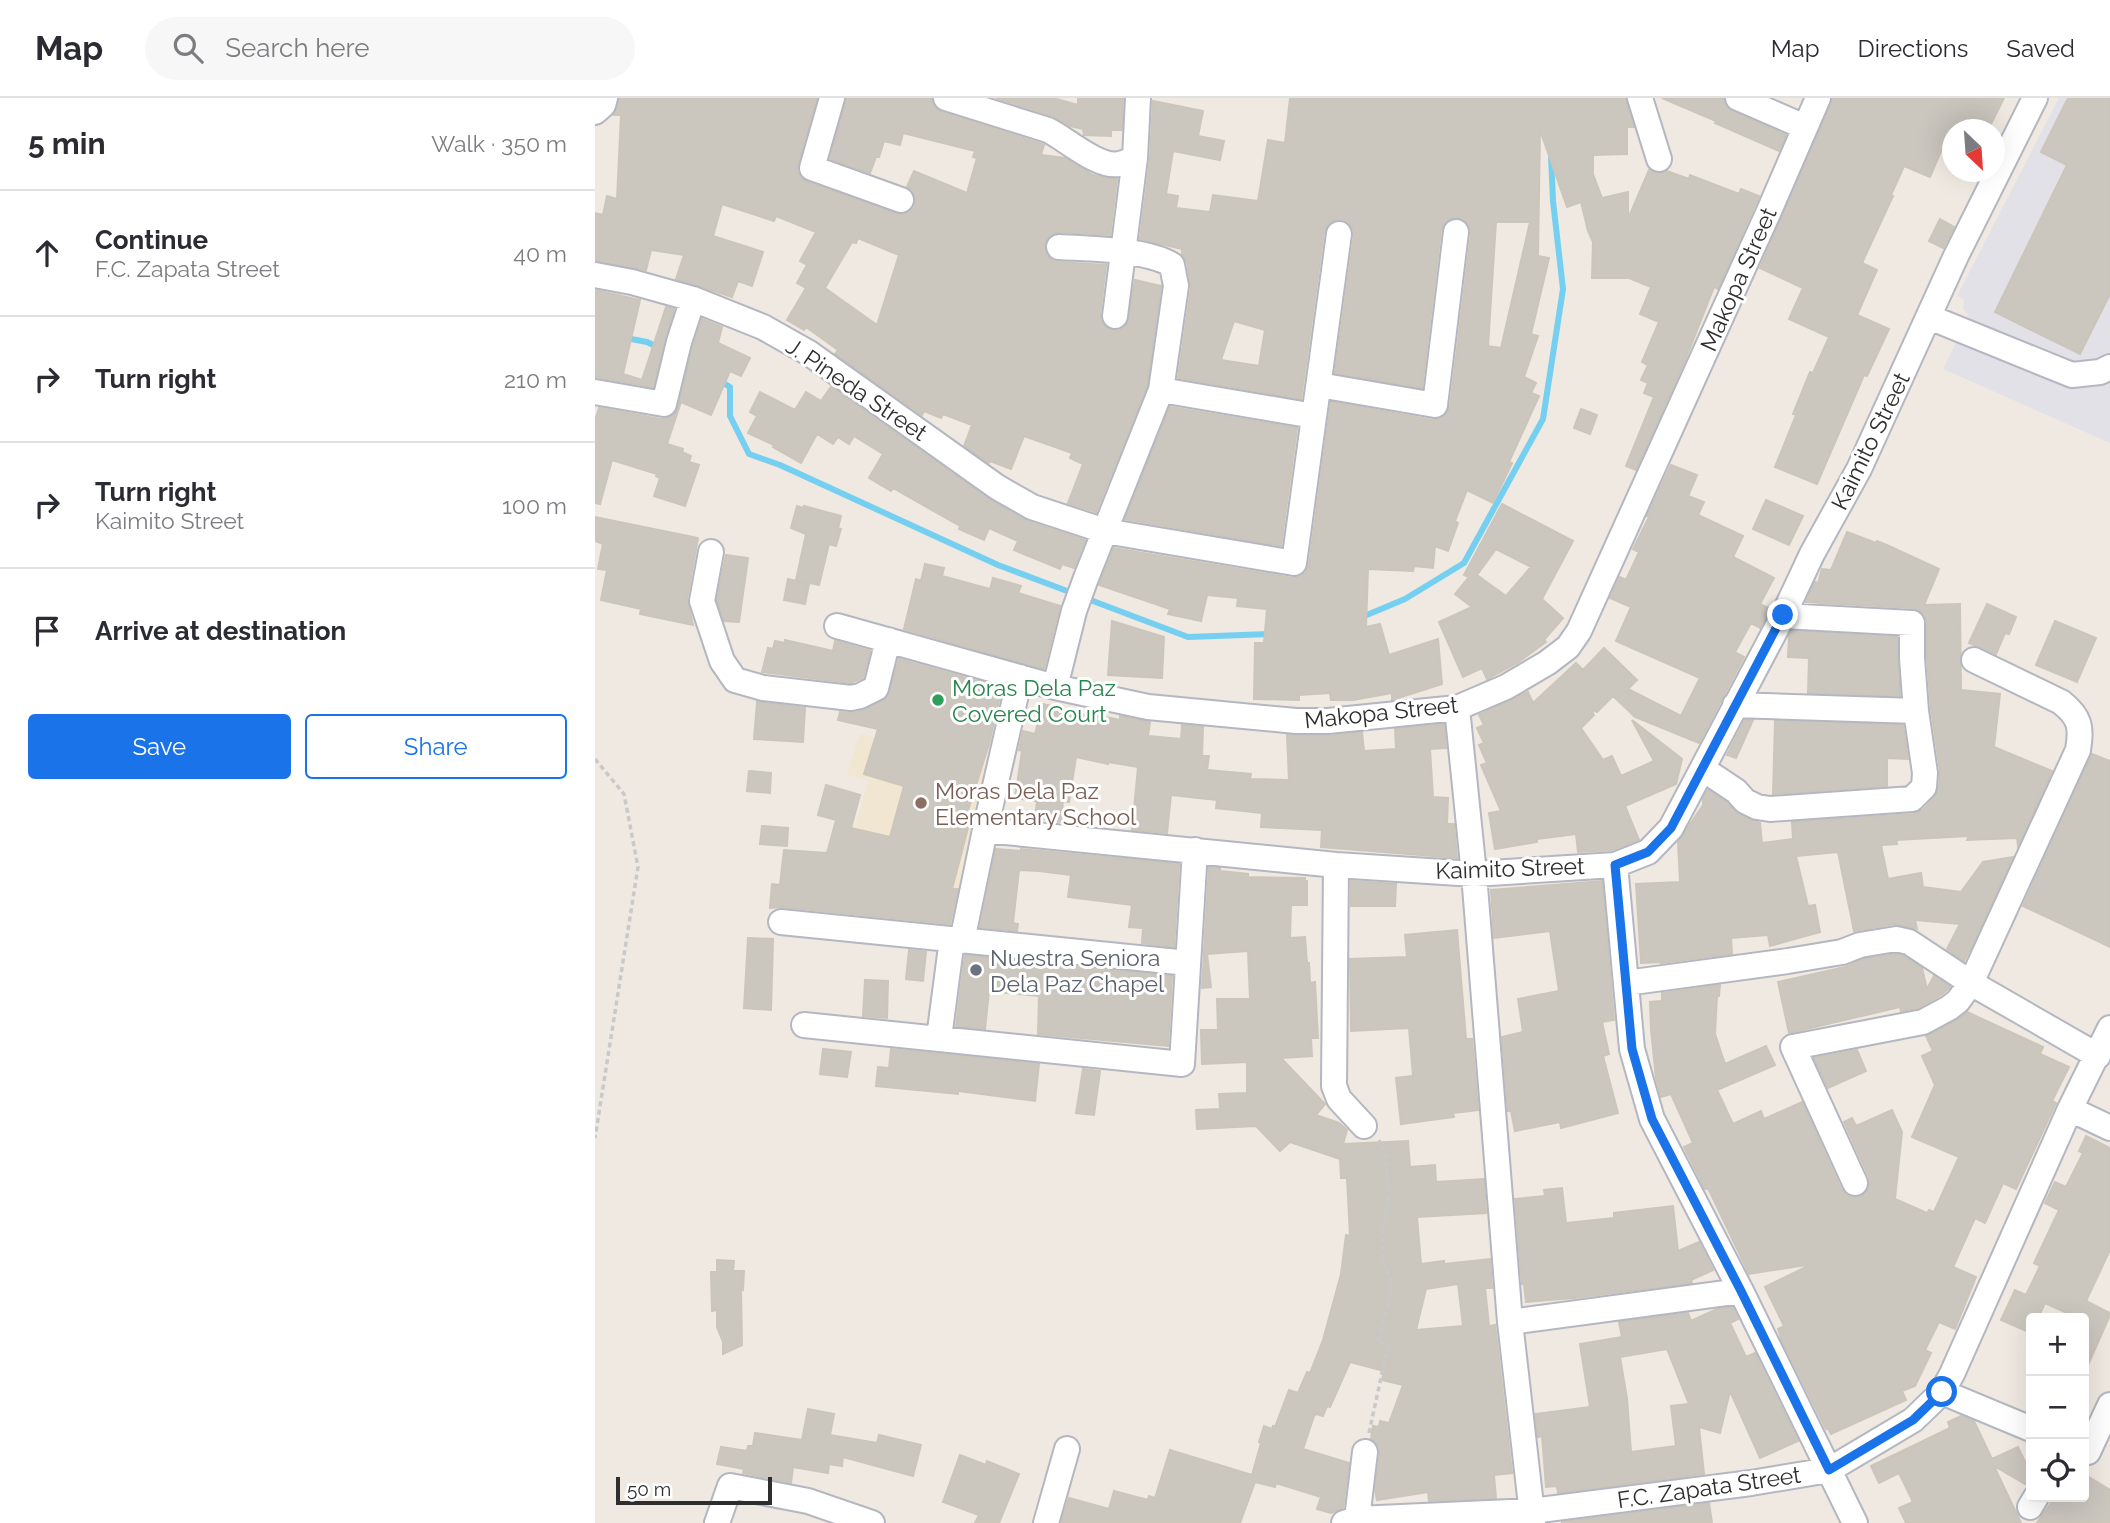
<!DOCTYPE html>
<meta charset="utf-8">
<style>
:root{--surface:#fff;--page:#f7f7f7;--text:#2b2b33;--muted:#7c7c81;--line:#e1e1e2;--accent:#1a73e8}
body{margin:0;font-family:Raleway,sans-serif;background:var(--page);color:var(--text)}
.controls{position:absolute;right:21px;bottom:21px;display:grid;overflow:hidden;border-radius:7px;box-shadow:0 7px 28px #0002}
.controls button{width:63px;height:63px;display:grid;place-items:center;padding:0;border:0;border-bottom:2px solid var(--line);background:var(--surface);color:var(--text);font:35px sans-serif}
.compass{position:absolute;left:1347px;top:21px;width:63px;height:63px;border-radius:50%;background:var(--surface);box-shadow:0 7px 28px #0002;rotate:155deg}
.scale{position:absolute;left:21px;bottom:18px;width:156px;box-sizing:border-box;padding-left:7px;border:4px solid #2e2e2e;border-top:0;font-size:19px;line-height:24px;white-space:nowrap;color:#2e2e2e;-webkit-text-stroke:5px #fff;paint-order:stroke}
.stop{position:absolute;width:21px;height:21px;margin:-16px;border:5px solid #1a73e8;border-radius:50%;background:#fff}
.stop.end{background:#1a73e8;border-color:#fff;box-shadow:0 2px 7px #0008}
.list{margin:0;padding:0;list-style:none}
h2{display:flex;justify-content:space-between;align-items:center;height:91px;margin:0;padding:0 28px;font-size:30px}
h2 small{font-size:23px;font-weight:400;color:var(--muted)}
.list li{display:grid;grid-template-columns:46px 1fr auto;gap:21px;align-items:center;box-sizing:border-box;height:126px;padding:0 28px;border-top:2px solid var(--line)}
.list b{display:block;font-size:26px;white-space:nowrap}
.list p{margin:0;font-size:23px;white-space:nowrap;color:var(--muted)}
.list em{font-size:23px;font-style:normal;color:var(--muted)}
.actions{display:flex;gap:14px;padding:21px 28px}
.actions a{flex:1;padding:16px 0;border:2px solid var(--accent);border-radius:7px;text-align:center;font-size:24px;color:var(--accent)}
.actions .main{background:var(--accent);color:#fff}
.icon{flex:none;width:38px;height:38px;fill:none;stroke:currentColor;stroke-width:2;stroke-linecap:round;stroke-linejoin:round}
.map{position:relative;flex:none;width:1515px;height:1425px;overflow:hidden}
header{display:flex;align-items:center;gap:42px;box-sizing:border-box;height:98px;padding:0 35px;background:var(--surface);border-bottom:2px solid var(--line)}
header strong{font-size:33px}
nav{display:flex;gap:38px;margin-inline-start:auto;font-size:24px}
.search{width:490px;height:63px;background:var(--page);display:flex;align-items:center;gap:18px;box-sizing:border-box;padding:0 24px;border-radius:38px;color:var(--muted);font-size:26px}
main{display:flex}
aside{flex:1;background:var(--surface)}
.map>svg:first-child{display:block}
.industrial{fill:#e3e1e8}
.education{fill:#f0e6d1}
.lines{fill:none;stroke-linecap:round;stroke-linejoin:round}
.stream{stroke:#75cff0;stroke-width:6}
.building{fill:#cbc7bf;stroke:#cbc5ba;stroke-width:2;fill-rule:evenodd}
.minor-casing{stroke:#b4b7c1;stroke-width:28}
.path{stroke:#c9c9c9;stroke-width:3.5;stroke-dasharray:5 3.5;stroke-linecap:butt}
.minor{stroke:#fff;stroke-width:24}
.route{stroke:#1a73e8;stroke-width:9}
.leisure-dot{fill:#2e9e5b;stroke:#fff;stroke-width:2.5}
.education-dot{fill:#8d6e63;stroke:#fff;stroke-width:2.5}
.worship-dot{fill:#6b7280;stroke:#fff;stroke-width:2.5}
.labels{text-anchor:middle;dominant-baseline:central;stroke-width:6;stroke-linejoin:round;paint-order:stroke}
.street-label{font-size:23px;fill:#2e2e2e;stroke:#fff}
.leisure-label{font-size:23px;fill:#27864d;stroke:#fff;text-anchor:start}
.education-label{font-size:23px;fill:#785e54;stroke:#fff;text-anchor:start}
.worship-label{font-size:23px;fill:#5b616d;stroke:#fff;text-anchor:start}
</style>
<header>
<strong>Map</strong>
<div class="search"><svg class="icon" aria-label="search" viewBox="0 0 24 24"><circle cx="10" cy="10" r="6"/><path d="M15 15l6 6"/></svg>Search here</div>
<nav><a>Map</a><a>Directions</a><a>Saved</a></nav>
</header>
<main>
<aside>
<h2>5 min<small>Walk · 350 m</small></h2>
<ul class="list">
<li><svg class="icon" aria-label="ahead" viewBox="0 0 24 24"><path d="M12 20V5M6 11l6-6 6 6"/></svg><div><b>Continue</b><p>F.C. Zapata Street</p></div><em>40 m</em></li>
<li><svg class="icon" aria-label="right" viewBox="0 0 24 24"><path d="M7 20v-9h11M14 6l5 5-5 5"/></svg><div><b>Turn right</b></div><em>210 m</em></li>
<li><svg class="icon" aria-label="right" viewBox="0 0 24 24"><path d="M7 20v-9h11M14 6l5 5-5 5"/></svg><div><b>Turn right</b><p>Kaimito Street</p></div><em>100 m</em></li>
<li><svg class="icon" aria-label="arrive" viewBox="0 0 24 24"><path d="M6 21V4h12l-3 4 3 4H6"/></svg><div><b>Arrive at destination</b></div></li>
</ul>
<div class="actions"><a class="main">Save</a><a>Share</a></div>
</aside>
<div class="map">
<svg width="1515" height="1425" viewBox="0 0 1515 1425">
<rect width="100%" height="100%" fill="#efe9e1"/>
<!-- industrial -->
<path class="industrial" d="M1464,0H1515V345L1348,271L1374,219L1368,210L1369,201L1362,198Z"/>
<!-- education -->
<path class="education" d="M265,636L394,672L363,792L239,779L254,727L261,728L273,683L252,676Z"/>
<g class="lines">
<!-- stream -->
<path class="stream" d="M31,240L52,244L75,255
M125,283L135,289V318L154,356L185,367L403,467L480,496
M490,500L593,539L675,536
M767,519L810,501L869,465L948,321L968,191L958,103L956,58"/>
</g>
<!-- building -->
<path class="building" d="M24,0H222L203,66L202,73L205,79L212,84L302,116L308,117L315,114L320,108V99L318,93L312,89L319,73L372,95L382,60L378,59L380,53L308,35L305,47L289,43L284,59H281L275,75L235,61L251,0H337L340,10L347,14L447,46L449,47L446,57L470,60L498,77L522,81L515,137L464,134L458,136L452,140L449,148L451,156L455,161L463,164L511,167L505,217L506,223L511,229L517,233L525,232L532,226L540,182L566,188L552,288L501,414L473,405L488,366L475,360L477,355L429,338L416,371L395,363L394,365L369,348L377,327L348,316L346,320L329,313L327,317L240,256L243,252L211,229L209,232L192,222L211,190L202,185L212,167L205,163L221,134L181,118L179,123L127,106L118,138L168,154L157,188L143,183L137,199L81,181L89,157L56,152L51,172L0,163V115L8,117L12,98L22,101L26,17H19ZM263,140L304,157L282,227L230,190L257,144L261,145Z
M401,0H458L483,7V0H528L527,32H516V38L489,37L488,31L475,28L458,18Z
M695,0H1031L1039,29H1032V56L998,57V76L1007,100L1033,94V121L1054,72L1061,76L1072,73L1094,81L1095,77L1144,96L1146,91L1164,98L1123,191L1119,189L1091,260L1041,372L1031,368L1059,299L1049,295L1053,285L1046,282L1053,267L1047,264L1064,224L1045,216L1056,189L1034,180H997L998,144L993,133L986,104L972,109L945,32L943,158L954,160L936,236L943,238L929,279L941,285L936,295L944,298L914,364L917,365L898,405L872,392L860,423L863,425L853,453L840,448L838,470L819,468L818,473L773,471L771,529L785,526L794,557L843,541L847,586L800,601L797,602V595L758,602H736L735,595L704,597V602L659,601L660,545H669L672,511L642,508L643,500L612,497L606,523L573,516L575,511L504,487L519,450L697,480L705,479L711,474L714,467L736,304L838,322L845,321L851,317L855,309L876,136L875,129L870,123L862,119L855,121L850,125L846,132L827,290L740,275L759,138L758,131L754,125L745,121L738,123L733,126L729,134L706,301L583,280L596,190L592,164L587,156V151L545,141L555,62L558,3L608,13L603,38L629,43L625,62L578,53L571,96L583,98L581,110L615,114L618,97L663,103L673,42L690,45ZM901,124H935L906,250L893,248ZM639,223L670,232L664,268L626,262Z
M1067,0H1128L1131,8L1137,13L1191,37L1184,53L1120,25L1121,23Z
M1238,0H1409L1393,32H1357V58L1346,53L1335,79L1309,68L1296,97L1298,98L1267,165L1282,172L1262,217L1294,231L1272,278L1269,277L1222,386L1180,369L1201,317L1198,316L1215,274L1218,275L1234,239L1194,221L1208,190L1165,170Z
M1473,0H1515V196L1485,256L1400,214L1472,67L1446,54Z
M1345,121L1359,129L1348,150L1334,143Z
M0,192L45,202L28,276L47,282L71,209L79,211L58,289L0,279Z
M107,221L127,229L123,245L155,260L146,278L135,273L116,317L86,304L72,346L88,351L87,354L96,358L94,364L104,367L90,408L59,398L65,380L61,378L62,376L17,362L5,406L0,405V323L4,310L66,321L73,320L79,316L83,310L98,248Z
M236,289L395,402L432,423L490,442L479,470L467,466L465,471L419,452L423,443L394,430L389,442L364,431L365,428L298,390L296,393L274,380L288,356L259,338L254,346L243,339L238,346L222,336L206,365L178,349L179,347L153,335L162,318L155,314L165,294L200,312L211,294L226,303Z
M575,309L702,330L686,448L530,421Z
M986,311L1002,317L995,336L979,330Z
M1076,367L1102,377L1093,398L1109,404L1103,417L1148,438L1138,459L1179,480L1165,506L1175,511L1165,530L1156,525L1140,554L1149,559L1104,645L1040,619L1018,598L1002,614L996,611L999,617L986,630L1008,662L1017,658L1026,678L1059,663L1037,622L1087,661L1081,686L1030,708L1044,742L1017,752L983,754L981,736L942,741V744L900,751L894,715L906,713L886,667L892,665L884,647L889,645L882,630L889,627L884,617L933,594L938,605L981,565L988,572L1009,550L1042,582L1033,591L1086,618L1105,580L1021,543L1036,509L1015,500L1025,479L1031,482L1044,454L1038,451L1054,419L1052,418Z
M1171,402L1208,418L1194,447L1158,431Z
M907,406L978,443L947,501L968,520L949,542L951,544L922,565L892,581L887,570L868,579L844,524L877,509L860,496L874,479L869,477ZM901,451L936,469L911,498L882,477Z
M202,408L208,410L209,408L246,418L243,430L246,431L241,448L234,446L224,487L201,482L211,436L196,430Z
M0,419L103,440L92,501L98,527L45,516L46,511L6,502L12,472L3,471L8,446L0,443Z
M1252,434L1281,445L1282,443L1294,448L1344,471L1329,507L1365,506L1366,592L1405,596L1399,649L1457,673L1423,748L1422,740L1372,742L1374,738L1301,742L1302,746L1286,747L1293,781L1326,775L1328,789L1366,794L1388,764L1418,759L1377,848L1369,863L1352,851L1365,826L1320,822L1322,831L1299,826L1259,833L1243,754L1201,758L1213,808L1220,807L1225,834L1175,848L1173,837L1136,840L1137,856L1066,865V864L1046,865L1041,786L1085,784L1083,744L1108,707V701L1113,692L1131,704L1143,716L1165,725L1167,745L1198,741L1197,724L1318,716L1328,712L1340,699L1344,690L1345,673L1336,611L1332,559V525L1330,517L1324,512L1318,510L1211,504L1220,484L1223,485L1227,471L1236,472Z
M131,457L153,460L144,524L129,523L122,502Z
M330,466L349,470L347,478L395,491L398,480L426,488L423,495L465,508L449,571L309,531L321,481L326,483Z
M193,481L214,486L210,506L189,502Z
M1392,506L1421,519L1414,536L1410,535L1401,556L1374,545Z
M517,523L569,539L567,580L513,577Z
M1460,523L1501,540L1482,584L1441,567Z
M1197,533L1302,539L1305,598L1213,595L1214,560L1193,559L1194,538Z
M190,542L238,553L240,543L275,553L268,580L255,585L167,574L173,550L178,551L180,543L190,545Z
M304,561L407,590L394,646L369,725L374,726L357,791H363L355,826L187,809L175,810L177,786L185,787L189,752L232,755L241,722L223,717L231,687L265,697L256,730L295,739L309,688L269,676L283,631L243,622L245,614L259,615L269,612L292,600Z
M162,604L210,610L208,644L159,641Z
M448,606L495,618L496,616L525,622V618L555,624L553,638L586,641L587,627L608,629L607,658H614L612,672L656,676L655,681L694,682L692,637L733,638L767,634L769,653L801,651L800,631L849,626L851,650L835,651L838,699L853,700L852,726H859L862,760L726,749L727,732L666,729L667,715L621,710L622,702L576,697L572,735L537,732L543,669L513,664V666L481,659L474,704L468,703L466,724L440,720L442,703L420,700L427,653L424,652L428,633L440,636Z
M1150,622H1158L1141,660L1132,657Z
M1180,623L1308,627L1313,661L1292,660V688L1178,696Z
M1497,656L1515,663V849L1428,808Z
M154,673L176,675L175,695L152,693Z
M167,728L193,730L192,748L165,746Z
M401,751L426,753V751L584,766L579,849L547,845L548,830L534,829L537,807L473,799L476,777L444,773L424,772L418,825L423,826L422,833L385,829Z
M614,769L625,770V773L653,776V779L710,780V783H712V807H696L695,840L710,839L712,865H714L715,885L720,884L723,940H716L717,958L686,960L730,1006L721,1017L744,1025L752,1032L748,1046L813,1043L815,1069L840,1067L841,1084L889,1081L891,1115L822,1119L826,1166L849,1163V1166L895,1161L897,1190H890L894,1228L900,1227L917,1375L899,1377L901,1400L834,1403L833,1394L782,1402L780,1392L785,1355L783,1348L776,1341L778,1328L784,1329L785,1323L794,1325L808,1287L787,1282L789,1273L755,1264L735,1309L732,1308L728,1318L721,1316L719,1318L708,1351L754,1365L748,1410L736,1415L722,1411L726,1399L681,1385L680,1389L660,1384L645,1425H466L474,1400L514,1411L519,1393L553,1402L554,1398L560,1400L575,1352L657,1377L666,1345L664,1344L669,1328L677,1331L678,1328L680,1329L694,1292L703,1295L712,1274L715,1275L728,1242L746,1176L751,1137L755,1138L752,1080H746L745,1061L695,1044L685,1053L661,1028L602,1031L601,1012L625,1011L624,996L652,995V964L607,966L606,932H623L622,901H655L653,853L612,856L616,889L607,890ZM863,1186L868,1228L821,1232L831,1191Z
M756,783L801,786L800,808H756Z
M1007,783L1019,922L1007,924L1014,956L1008,958L1023,1015L966,1030L965,1024L920,1033L916,1013H913L907,939L928,934L923,901L964,893L955,833L899,840L896,792Z
M862,832L871,941H877L883,1012L858,1015L859,1019L806,1026L801,980L818,978L814,930L756,933L755,861L812,859L810,837Z
M153,840L178,841L176,912L149,910Z
M314,852L331,854L328,883L311,881Z
M1301,856L1308,858L1327,870L1332,891L1339,878L1355,889L1346,897L1323,910L1306,913L1305,909L1194,935L1183,884L1250,869L1269,861Z
M370,857L577,878L573,948L443,936L444,898L394,893L390,931L361,928Z
M270,882L293,883L292,920L268,918Z
M1125,887L1124,898H1122L1120,936L1130,966L1171,948L1180,967L1122,992L1138,1026L1166,1013L1169,1021L1207,1004L1246,1091L1251,1097L1258,1100L1267,1098L1272,1093L1275,1086L1274,1079L1249,1024L1257,1020L1261,1028L1297,1012L1307,1034L1300,1101L1332,1115L1334,1112L1339,1114L1364,1059L1317,1039L1340,987L1327,958L1338,953L1331,938L1361,923L1372,914L1448,949L1445,956L1474,969L1457,1003L1461,1005L1421,1091L1408,1085L1390,1125L1380,1120L1358,1169L1381,1179L1360,1231L1344,1224L1330,1252L1336,1255L1320,1288L1307,1293L1311,1302L1236,1336L1233,1330L1231,1331L1187,1243L1183,1231L1189,1228L1170,1189L1217,1166L1154,1176L1113,1090L1110,1091L1089,1049L1098,1045L1076,996L1066,999L1061,980L1056,932L1055,904L1067,903V895Z
M228,951L256,954L252,979L225,976Z
M296,951L444,966L440,1003L363,993V996L281,988L283,969L294,970Z
M1262,952L1271,973L1233,990L1219,960Z
M488,971L505,973L499,1017L481,1015Z
M1491,1038L1515,1050V1152L1491,1203L1515,1215V1217L1489,1276V1220H1483L1450,1205L1443,1220H1436V1235L1406,1222L1420,1192L1431,1197L1445,1168L1439,1165L1464,1112L1450,1105L1460,1084L1471,1089L1488,1055L1484,1053Z
M967,1090L971,1125L1019,1120V1115L1078,1108L1083,1153L1104,1144L1118,1172L1096,1182L1097,1185L979,1200L931,1204L929,1186H927L920,1101L950,1098L949,1092Z
M122,1162L139,1163L138,1173H149L148,1192L146,1191L147,1247L128,1256V1244L122,1229V1212L117,1213L116,1174H122Z
M1137,1209L1143,1221L1135,1225L1151,1259L1160,1255L1203,1343L1165,1360L1135,1293L1125,1335L1104,1329L1109,1376L963,1395L962,1388L951,1389L947,1338L943,1339L940,1316L995,1309L985,1246L1027,1239L1024,1224L1093,1215L1096,1223L1122,1211ZM1072,1251L1094,1306L1076,1308L1081,1348L1036,1354L1032,1300L1025,1259Z
M213,1311L239,1316L235,1337L282,1345L284,1337L326,1347L318,1378L248,1359L247,1368L234,1366L233,1375L198,1369L196,1385L148,1375L149,1371L122,1366L126,1349L152,1353L153,1348H158L160,1335L207,1342Z
M1366,1318L1379,1323L1397,1361L1423,1349L1436,1376V1385L1432,1387L1399,1368L1426,1425H1311L1304,1410L1318,1404L1304,1375L1284,1385L1276,1368L1355,1330L1353,1324Z
M365,1357L391,1367L392,1363L424,1376L404,1425H380L384,1417L348,1404Z
M1489,1376L1515,1392V1425H1442L1460,1399H1489Z
M1114,1405L1117,1425H967V1424Z"/>
<g class="lines">
<!-- minor casing -->
<g class="minor-casing">
<path id="minor" d="M237,0L217,70L306,102
M351,0L453,32C471,41 503,70 524,66C530,65 535,62 540,60
M1045,0L1064,61
M1143,0L1210,29
M0,14L8,7L10,0
M0,177L37,184L98,201L168,229L214,255L402,389L437,409L510,433L699,465L744,136
M520,218L540,60L543,0
M1334,219L1477,277L1505,274L1515,269
M724,287L840,307L861,134
M566,292L719,318
M0,294L69,306L84,244L98,201
M116,454L107,503L127,563L140,582L168,590L256,600L265,598L281,590L293,542
M242,528L460,589L553,609L701,623H733L862,610L911,589L952,565L973,549L984,533L1174,113L1223,0
M460,589L479,513L491,480L566,292L581,188L577,167C551,151 495,151 464,149
M1140,607L1321,613
M862,610L879,776L915,1224L938,1425
M1108,671L1141,693L1150,703L1162,709L1175,711L1317,701L1329,689L1330,675L1321,613L1317,560V525L1188,518
M390,732L741,767L879,776L1020,767L1053,754L1076,730L1188,518L1217,456L1264,371L1361,158L1440,0
M741,767L739,988L744,1001L769,1028
M1020,767L1037,951L1057,1021L1146,1193L1260,1425
M186,824L593,865
M367,843L390,732L425,579
M1031,885L1193,863L1247,854L1265,847L1301,841L1314,844L1376,885L1503,958
M209,927L587,966L600,752
M344,940L357,841
M1475,1011L1515,1030
M1260,1085L1198,949L1328,924L1354,910L1363,903L1376,885L1483,652C1487,629 1485,619 1466,604L1379,562
M915,1224L1146,1193
M1347,1294L1436,1331
M1493,1354L1515,1307
M1435,1409L1441,1399
M762,1421L770,1354
M122,1425L135,1388L213,1403L277,1425
M451,1425L472,1351
M749,1425L762,1421L937,1413L1156,1385L1234,1372L1318,1322L1347,1294L1357,1276L1475,1011L1515,930"/>
</g>
<!-- path -->
<path class="path" d="M0,661L29,696L43,769L0,1040
M774,1335L793,1247L783,1245L793,1207L796,1183L788,1163L787,1137L793,1110L791,1057L784,1042"/>
<!-- minor -->
<use href="#minor" class="minor"/>
</g>
<g class="lines">
<!-- route -->
<path class="route" d="M1188,517L1076,730L1053,754L1020,767L1037,951L1057,1021L1146,1193L1234,1372L1318,1322L1347,1294"/>
</g>
<!-- markers -->
<circle class="leisure-dot" cx="343" cy="602" r="7"/>
<circle class="education-dot" cx="326" cy="705" r="7"/>
<circle class="worship-dot" cx="381" cy="872" r="7"/>
<g class="labels">
<!-- street labels -->
<g class="street-label">
<text transform="translate(1143 181) rotate(-66)">Makopa Street</text>
<text transform="translate(262 291) rotate(34)">J. Pineda Street</text>
<text transform="translate(1275 343) rotate(-64)">Kaimito Street</text>
<text transform="translate(786 614) rotate(-6)">Makopa Street</text>
<text transform="translate(915 770) rotate(-2)">Kaimito Street</text>
<text transform="translate(1114 1389) rotate(-8)">F.C. Zapata Street</text>
</g>
<!-- leisure labels -->
<g class="leisure-label">
<text x="357" y="589">Moras Dela Paz<tspan x="357" dy="26">Covered Court</tspan></text>
</g>
<!-- education labels -->
<g class="education-label">
<text x="340" y="692">Moras Dela Paz<tspan x="340" dy="26">Elementary School</tspan></text>
</g>
<!-- worship labels -->
<g class="worship-label">
<text x="395" y="859">Nuestra Seniora<tspan x="395" dy="26">Dela Paz Chapel</tspan></text>
</g>
</g>
</svg>
<div class="controls">
<button>+</button>
<button>−</button>
<button><svg class="icon" aria-label="locate" viewBox="0 0 24 24"><circle cx="12" cy="12" r="6"/><path d="M12 2v4M12 18v4M2 12h4M18 12h4"/></svg></button>
</div>
<svg class="compass" viewBox="-18 -18 36 36"><path d="M0-13l5 13h-10z" fill="#e53935"/><path d="M0 13l5-13h-10z" fill="#7c7c81"/></svg>
<div class="scale">50 m</div>
<div class="stop" style="left:1347px;top:1294px"></div>
<div class="stop end" style="left:1188px;top:517px"></div>
</div>
</main>
